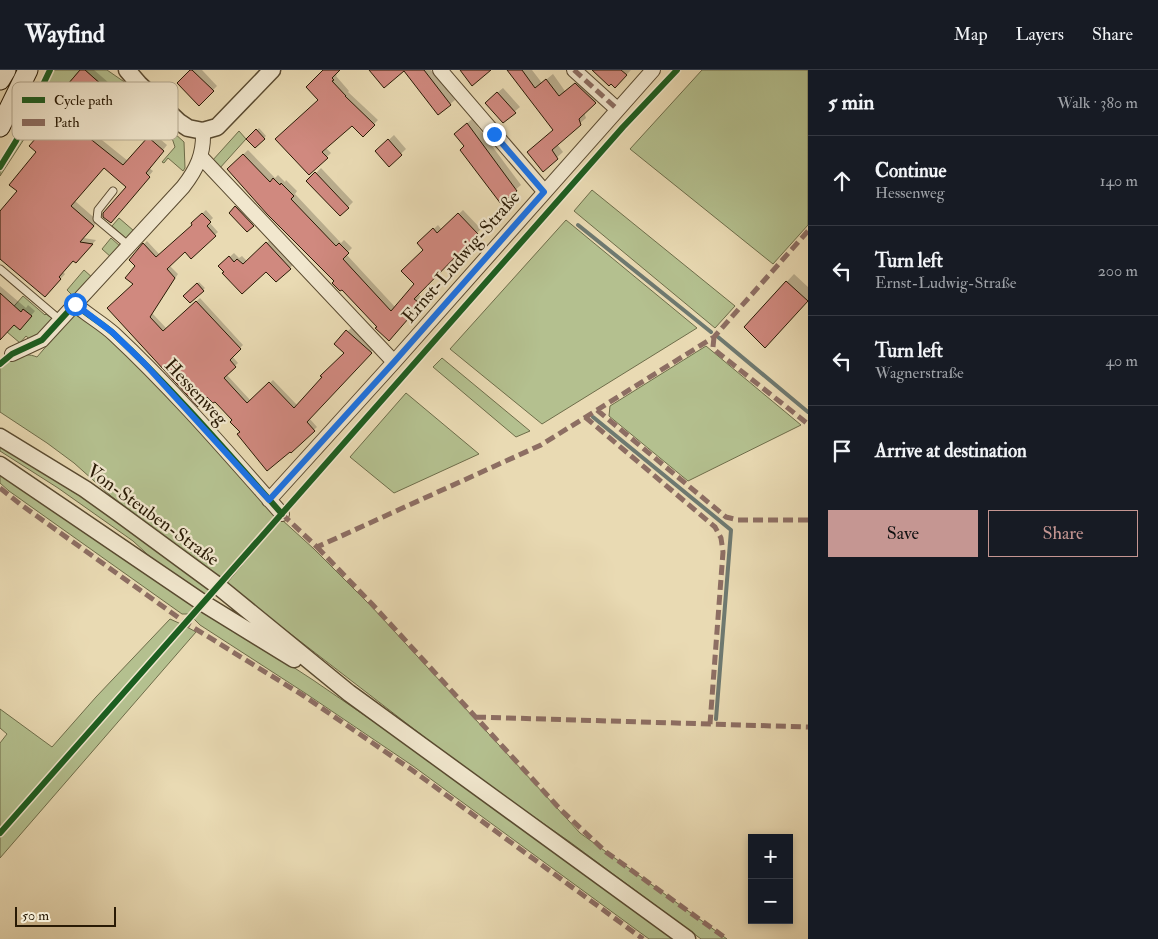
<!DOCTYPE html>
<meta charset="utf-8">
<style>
:root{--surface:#171b24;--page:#20242c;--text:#f1f3f6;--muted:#9ea1a6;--line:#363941;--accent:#c59692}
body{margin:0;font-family:"IM FELL Double Pica",serif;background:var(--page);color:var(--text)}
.controls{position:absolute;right:15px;bottom:15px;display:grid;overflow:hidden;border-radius:0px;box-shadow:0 2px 8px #0003}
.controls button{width:45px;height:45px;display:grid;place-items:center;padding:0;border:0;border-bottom:1px solid var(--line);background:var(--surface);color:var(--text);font:25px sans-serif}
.scale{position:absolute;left:15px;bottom:12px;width:101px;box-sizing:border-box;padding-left:5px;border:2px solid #291a05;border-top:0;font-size:14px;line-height:18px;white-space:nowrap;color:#291a05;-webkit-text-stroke:4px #f1e7ce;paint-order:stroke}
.stop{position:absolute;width:15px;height:15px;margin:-11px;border:4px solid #1a73e8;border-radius:50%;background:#fff}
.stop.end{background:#1a73e8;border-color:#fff;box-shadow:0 1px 5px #0008}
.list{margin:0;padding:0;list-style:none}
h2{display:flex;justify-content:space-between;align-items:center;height:65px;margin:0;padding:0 20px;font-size:21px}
h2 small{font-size:16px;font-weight:400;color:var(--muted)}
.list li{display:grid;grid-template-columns:32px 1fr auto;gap:15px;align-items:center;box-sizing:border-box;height:90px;padding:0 20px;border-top:1px solid var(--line)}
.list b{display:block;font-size:19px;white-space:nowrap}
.list p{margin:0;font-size:16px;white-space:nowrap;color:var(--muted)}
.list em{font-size:16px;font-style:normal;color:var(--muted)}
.actions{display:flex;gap:10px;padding:15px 20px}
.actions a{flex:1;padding:11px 0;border:1px solid var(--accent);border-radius:0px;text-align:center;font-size:18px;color:var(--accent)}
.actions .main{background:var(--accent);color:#111}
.icon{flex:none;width:28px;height:28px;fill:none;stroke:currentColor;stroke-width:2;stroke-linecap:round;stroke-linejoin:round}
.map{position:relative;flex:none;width:808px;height:869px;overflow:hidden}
header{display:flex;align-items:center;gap:30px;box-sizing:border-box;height:70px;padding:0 25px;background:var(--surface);border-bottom:1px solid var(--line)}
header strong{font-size:24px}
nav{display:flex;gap:28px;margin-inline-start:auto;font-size:18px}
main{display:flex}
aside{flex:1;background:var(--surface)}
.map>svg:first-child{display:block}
.green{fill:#b4c08f;stroke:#6e6d4a}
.shadow{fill:#0003}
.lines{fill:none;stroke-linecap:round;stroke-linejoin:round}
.stream{stroke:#6e7970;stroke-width:4}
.building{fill:#d0897f;stroke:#291a05}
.service-casing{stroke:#594a30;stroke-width:9}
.minor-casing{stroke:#594a30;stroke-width:16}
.tertiary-casing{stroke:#594a30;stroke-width:19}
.secondary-casing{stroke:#291a05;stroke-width:21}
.service{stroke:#f1e7ce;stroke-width:7}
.minor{stroke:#f1e7ce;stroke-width:14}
.tertiary{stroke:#f1e7ce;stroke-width:16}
.secondary{stroke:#f1e7ce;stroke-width:19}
.quiet{stroke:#8d6e63;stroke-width:5;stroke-dasharray:10 5;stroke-linecap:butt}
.cycleway-casing{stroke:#f1e7ce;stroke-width:9}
.cycleway{stroke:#1b5e20;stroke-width:6}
.route{stroke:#1a73e8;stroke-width:6}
.labels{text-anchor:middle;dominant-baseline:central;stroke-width:4.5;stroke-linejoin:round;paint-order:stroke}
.street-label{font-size:19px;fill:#291a05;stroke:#f1e7ce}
.key{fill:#f1e7ce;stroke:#b5aa92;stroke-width:1}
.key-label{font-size:14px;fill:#291a05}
</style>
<header>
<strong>Wayfind</strong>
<nav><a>Map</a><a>Layers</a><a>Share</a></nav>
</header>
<main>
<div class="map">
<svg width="808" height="869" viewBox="0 0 808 869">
<rect width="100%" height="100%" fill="#e9dab3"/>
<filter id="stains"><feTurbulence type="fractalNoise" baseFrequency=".004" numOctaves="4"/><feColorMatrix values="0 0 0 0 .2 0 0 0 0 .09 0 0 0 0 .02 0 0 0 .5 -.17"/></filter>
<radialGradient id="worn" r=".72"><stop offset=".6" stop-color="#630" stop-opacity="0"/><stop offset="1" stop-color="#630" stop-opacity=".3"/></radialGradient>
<!-- green -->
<path class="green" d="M54,0H80L56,28L86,54L91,48L94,51L84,63L44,30L28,63L0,106V102L25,61Z
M85,0H107L123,11L155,40L152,43L121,14L112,24Z
M702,0H808V155L773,194L630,79Z
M239,61L246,69L219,99L212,91Z
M173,62L184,72L185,98L183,101L168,88L164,93L162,92L175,77L171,65Z
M592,120L735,236L715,258L574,141Z
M119,148L134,161L127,169L112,156Z
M566,150L697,258L542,354L450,279Z
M111,168L121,177L112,188L102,179Z
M84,200L94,209L85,218L72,225L67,220Z
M23,226L45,245L46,244L53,249L33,272L26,266L20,273L0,256V252Z
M74,244L110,265L143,297L277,445L219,509L111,426L74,393L47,373L0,342V298C11,288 22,281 37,287Z
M706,276L801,355L688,411L609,346L610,336Z
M442,288L530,361L516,367L433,297Z
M406,323L479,384L394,423L350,387Z
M0,376L104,441L210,519L203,527L159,495L133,471L58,418L0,381Z
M0,400L197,534L189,544H182L9,421L0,413Z
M281,449L314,479L371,536L580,763L727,869H701L570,772L467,700L226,514Z
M204,539L313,610L421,684L676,869H649L413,696L305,623L200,555L194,549Z
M170,549L181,554L0,758V673L7,664L0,658V639L52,677L96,627Z
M187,557L196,562L0,788V767Z"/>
<!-- shadow -->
<path class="shadow" d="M82,0H94L116,19L108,28L110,31L87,58L128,91L153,63L167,75L149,98L153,101L115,147L128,117L104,96L75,131L98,151L84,168L96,170L81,187L74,189L63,202L65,204L50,221L0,187V144L19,121L38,82L30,76L49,56L58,64L75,43Z
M192,0H202L217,16L199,34Z
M325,0H338L335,3L337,5L336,6L349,21L348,22L378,50L363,65L352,55L326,78L331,83L309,104Z
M405,0H431L455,30L438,44Z
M511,0H532L542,13L553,4L565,21L582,8L601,27L584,42L586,48L557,74L563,82L543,100L555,60Z
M604,0H631L615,17Z
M503,18L520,37L503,51L491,28Z
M472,49L521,115L501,132L465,76L455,64Z
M259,58L266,66L255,77L248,69Z
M394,65L406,79L389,95L377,81Z
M248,80L275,108L278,105L285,112L286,110L297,121L295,124L341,173L344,170L352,178L346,184L395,237L416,214L425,180L419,173L438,155L442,160L463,140L481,159L418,224L424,229L393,265L378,257L228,99Z
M321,98L353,132L340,145L308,111Z
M241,132L257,150L247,160L230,143Z
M206,140L213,148L209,152L218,162L191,187L185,180L169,195L178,204L152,243L167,259L200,228L243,275L232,286L238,293L226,304L251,331L273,310L297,335L345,283L336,274L351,258L374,279L309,348L317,357L291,381L241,362L234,350L215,330L109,238L134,214L136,196L144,174L147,171L160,185L194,155L192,153Z
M271,169L294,194L276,211L266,200L225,202L220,196L234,183L239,188L242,186L247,191Z
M794,204L808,217V230L773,269L745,257Z
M199,212L205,218L190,232L185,226Z
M0,216L26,238L28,235L35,241L24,254L14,253L0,269Z"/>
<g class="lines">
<!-- stream -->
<path class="stream" d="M578,155L711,262
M718,267L808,342
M593,347L731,460L716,649"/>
</g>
<!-- building -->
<path class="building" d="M80,0H85L112,24L104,34L107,36L83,63L123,95L148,67L164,81L146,103L150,107L111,153L103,147V143L126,117L104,98L71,136L94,156L80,172L93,174L76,193L73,191L59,207L61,209L45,227L0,189V141L17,121L9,115L36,82L29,76L43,60L53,68L74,43L56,28Z
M190,0H192L214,21L199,36L177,13Z
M323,0H340L332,8L334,10L332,11L346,26H345L375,55L363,67L352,56L322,82L328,88L309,105L275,69L318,30L306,17Z
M369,0H424L451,35L438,45L404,1L384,18Z
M460,0H491L472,16Z
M507,0H522L535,18L546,9L559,26L575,13L596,33L579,49L581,55L552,80L558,89L543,102L527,82L553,60Z
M592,0H621L627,5L615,18L611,14L609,16Z
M497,22L516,43L503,53L485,33Z
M467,53L517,121L501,134L460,80L464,76L454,64Z
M256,59L265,69L255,78L246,69Z
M388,69L402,85L389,97L375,81Z
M243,84L270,112L273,108L280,115L281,113L294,126L291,129L336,176L339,173L349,183L343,189L391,241L414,214L401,201L423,180L417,173L433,158L437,163L458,143L478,164L414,229L421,234L389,271L375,258L377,257L342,220L340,221L332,213L334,211L267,144L227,99Z
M315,102L349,138L340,146L306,111Z
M235,136L254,156L247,162L229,143Z
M202,143L211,152L207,156L216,166L191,189L185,182L167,199L175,208L150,247L163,261L196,231L241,279L230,290L236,297L224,308L247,333L269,312L294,338L322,307L320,306L344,283L334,274L346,260L372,283L307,352L315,361L291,383L290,382L267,401L237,364L240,362L230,352L232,350L215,332L213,333L207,327L198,337L107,238L133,214L125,208L135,196L129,190L143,173L156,187L192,155L191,153Z
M266,172L291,199L276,212L266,202L242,224L222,203L224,202L218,196L229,186L234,192L237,189L243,194Z
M786,211L808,231L765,278L744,257Z
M197,213L204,221L190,233L183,226Z
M0,223L21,242L23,239L32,246L20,260L14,255L0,270Z"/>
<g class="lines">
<!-- service casing -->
<g class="service-casing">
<path id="service" d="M113,121L98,140L97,149L129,176
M0,199L60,250"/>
</g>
<!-- minor casing -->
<g class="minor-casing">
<path id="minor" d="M440,0L544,121
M574,0L617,39
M201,87L394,292
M75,234C87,245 102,253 114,264C174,320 228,383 282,444
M12,284L42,270L183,117C197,99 204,84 203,61
M269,430L394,292L653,0"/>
</g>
<!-- tertiary casing -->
<g class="tertiary-casing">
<path id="tertiary" d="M127,0L139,14L179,52L188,58L203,61L217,57L272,0
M0,367L85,419L120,444L218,516L349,623L687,869
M0,395L203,533L294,589"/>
</g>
<!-- secondary casing -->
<g class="secondary-casing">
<path id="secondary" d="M0,10L6,0
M0,57L28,0"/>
</g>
<!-- service -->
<use href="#service" class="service"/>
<!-- minor -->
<use href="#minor" class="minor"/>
<!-- tertiary -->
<use href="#tertiary" class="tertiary"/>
<!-- secondary -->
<use href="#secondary" class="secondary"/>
<!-- quiet -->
<path class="quiet" d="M574,0L617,39
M714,267L713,277L716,281L808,354
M597,340L726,447L738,450H808
M585,347L715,457L721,468L723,482L710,654
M0,418L20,434L186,553L304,626L412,700L643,869
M282,444L317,477L541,375L714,267L808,161
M317,477L372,534L560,739L606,782L727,869
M476,647L808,657"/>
<!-- cycleway casing -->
<g class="cycleway-casing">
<path id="cycleway" d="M0,97L16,71L50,0
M0,294L12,284L42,270L75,234C87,245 102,253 114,264C174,320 228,383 282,444
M0,763L623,57L677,0"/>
</g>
<!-- cycleway -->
<use href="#cycleway" class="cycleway"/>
</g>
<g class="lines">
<!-- route -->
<path class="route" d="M75,234L112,262L144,293L269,430L394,292L544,122L494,64"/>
</g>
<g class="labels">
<!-- street labels -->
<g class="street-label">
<text transform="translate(461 187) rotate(-49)">Ernst-Ludwig-Straße</text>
<text transform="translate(196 322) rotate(47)">Hessenweg</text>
<text transform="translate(153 445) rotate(36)">Von-Steuben-Straße</text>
</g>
</g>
<!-- legend -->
<rect x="12" y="12" width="166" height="58" rx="8" class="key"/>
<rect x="22" y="27" width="23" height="6" fill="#1b5e20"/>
<rect x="22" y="49" width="23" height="7" fill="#8d6e63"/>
<g class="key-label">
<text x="54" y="35">Cycle path</text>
<text x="54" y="57">Path</text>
</g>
<rect width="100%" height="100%" filter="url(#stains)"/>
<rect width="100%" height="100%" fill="url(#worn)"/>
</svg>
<div class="controls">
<button>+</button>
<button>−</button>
</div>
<div class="scale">50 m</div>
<div class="stop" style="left:75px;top:234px"></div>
<div class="stop end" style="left:494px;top:64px"></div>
</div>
<aside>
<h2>5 min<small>Walk · 380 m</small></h2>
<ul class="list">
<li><svg class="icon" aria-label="ahead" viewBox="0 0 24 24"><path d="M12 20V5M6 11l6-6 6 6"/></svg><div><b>Continue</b><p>Hessenweg</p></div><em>140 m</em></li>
<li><svg class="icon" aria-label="left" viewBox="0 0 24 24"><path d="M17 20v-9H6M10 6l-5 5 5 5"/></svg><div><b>Turn left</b><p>Ernst-Ludwig-Straße</p></div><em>200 m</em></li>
<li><svg class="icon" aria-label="left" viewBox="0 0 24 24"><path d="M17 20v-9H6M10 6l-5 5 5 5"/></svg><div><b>Turn left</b><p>Wagnerstraße</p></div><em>40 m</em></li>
<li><svg class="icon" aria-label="arrive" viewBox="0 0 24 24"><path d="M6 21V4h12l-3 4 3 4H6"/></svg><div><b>Arrive at destination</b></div></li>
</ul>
<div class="actions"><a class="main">Save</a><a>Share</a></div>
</aside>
</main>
